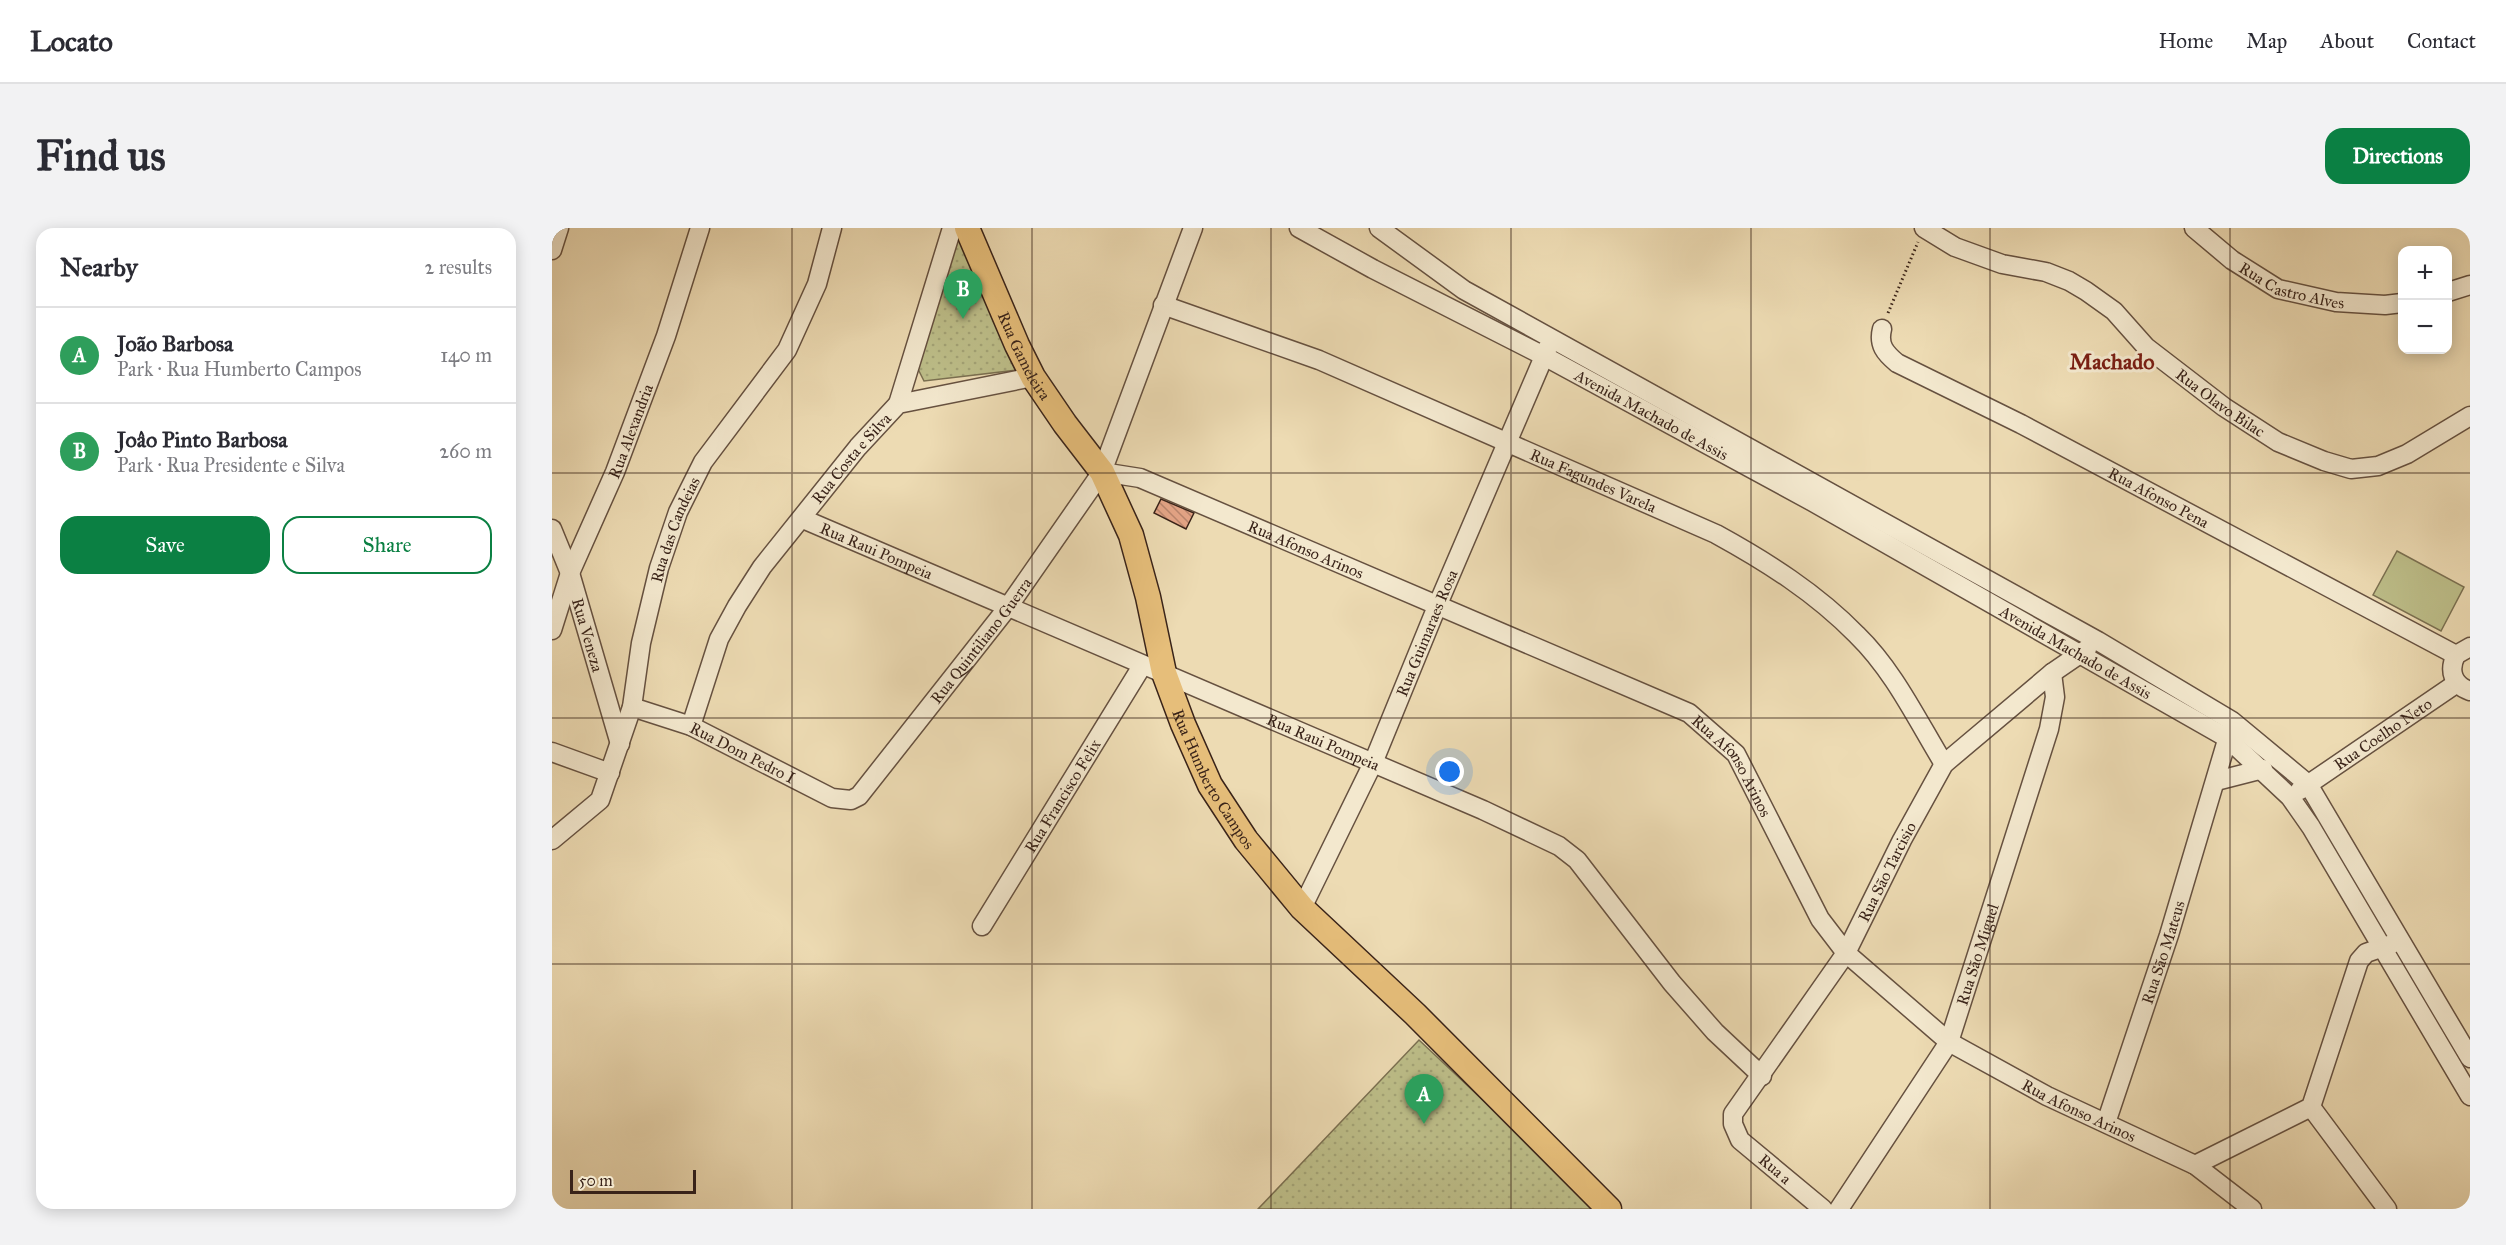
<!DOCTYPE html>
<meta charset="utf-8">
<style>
:root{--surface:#fff;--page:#f2f2f3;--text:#2b2b33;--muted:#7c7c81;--line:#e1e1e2;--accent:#0b8043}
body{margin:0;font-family:"IM FELL Great Primer",serif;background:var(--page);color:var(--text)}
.controls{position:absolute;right:18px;top:18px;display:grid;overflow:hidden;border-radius:12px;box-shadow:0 3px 15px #0003}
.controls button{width:54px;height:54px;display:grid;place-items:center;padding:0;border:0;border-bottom:2px solid var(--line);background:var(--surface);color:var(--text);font:30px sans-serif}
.scale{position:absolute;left:18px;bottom:15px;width:126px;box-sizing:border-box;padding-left:6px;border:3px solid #392319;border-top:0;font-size:16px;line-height:21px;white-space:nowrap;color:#392319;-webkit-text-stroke:4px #f3e8ce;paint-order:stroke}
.you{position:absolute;left:898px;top:544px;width:21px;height:21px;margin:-15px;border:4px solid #fff;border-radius:50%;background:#1a73e8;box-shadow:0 0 0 9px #1a73e833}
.badge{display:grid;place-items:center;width:39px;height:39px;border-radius:50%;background:var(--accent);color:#fff;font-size:20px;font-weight:700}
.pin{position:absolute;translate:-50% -50px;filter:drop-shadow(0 2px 3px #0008)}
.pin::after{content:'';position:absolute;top:32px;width:21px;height:18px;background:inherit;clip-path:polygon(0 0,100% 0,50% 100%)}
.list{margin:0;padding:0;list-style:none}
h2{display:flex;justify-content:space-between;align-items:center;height:78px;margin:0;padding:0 24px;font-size:26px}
h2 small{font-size:20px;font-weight:400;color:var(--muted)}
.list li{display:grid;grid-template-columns:39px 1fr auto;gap:18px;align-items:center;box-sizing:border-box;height:96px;padding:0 24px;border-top:2px solid var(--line)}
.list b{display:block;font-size:22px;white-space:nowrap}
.list p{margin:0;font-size:20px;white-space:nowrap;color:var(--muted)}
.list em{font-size:20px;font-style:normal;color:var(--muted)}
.actions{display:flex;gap:12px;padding:18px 24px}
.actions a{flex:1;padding:14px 0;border:2px solid var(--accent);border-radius:18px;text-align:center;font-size:21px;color:var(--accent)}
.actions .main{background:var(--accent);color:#fff}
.map{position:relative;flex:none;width:1918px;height:981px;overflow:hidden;border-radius:18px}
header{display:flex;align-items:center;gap:36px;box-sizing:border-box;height:84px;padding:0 30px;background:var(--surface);border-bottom:2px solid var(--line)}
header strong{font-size:28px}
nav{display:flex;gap:33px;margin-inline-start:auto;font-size:21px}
.intro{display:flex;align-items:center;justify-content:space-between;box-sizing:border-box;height:144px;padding:0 36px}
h1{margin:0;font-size:42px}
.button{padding:15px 27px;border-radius:18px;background:var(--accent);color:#fff;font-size:21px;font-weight:700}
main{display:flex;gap:36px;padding:0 36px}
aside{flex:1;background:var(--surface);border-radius:18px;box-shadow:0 3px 15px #0003}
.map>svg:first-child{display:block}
.grass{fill:url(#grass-dots);stroke:#7b7051;stroke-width:1.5}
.garden{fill:#bdbe89;stroke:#7b7051;stroke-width:1.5}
.building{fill:url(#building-back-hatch);stroke:#392319;stroke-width:1.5}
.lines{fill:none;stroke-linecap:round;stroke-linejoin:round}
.minor-casing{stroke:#665140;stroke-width:21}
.major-casing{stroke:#392319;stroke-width:27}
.path{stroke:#392319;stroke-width:3;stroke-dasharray:1.5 3;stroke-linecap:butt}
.minor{stroke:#f3e8ce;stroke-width:18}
.major{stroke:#e6be7a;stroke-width:24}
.grid{fill:none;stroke:#392319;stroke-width:1.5;stroke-opacity:0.55}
.labels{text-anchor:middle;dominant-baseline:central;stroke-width:6;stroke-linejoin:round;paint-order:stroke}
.street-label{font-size:16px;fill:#392319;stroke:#f3e8ce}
.district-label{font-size:22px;font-weight:bold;fill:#7a1f14;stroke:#f3e8ce}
</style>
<header>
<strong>Locato</strong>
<nav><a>Home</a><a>Map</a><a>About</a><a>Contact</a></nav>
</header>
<div class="intro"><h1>Find us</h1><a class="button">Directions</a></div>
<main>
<aside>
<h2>Nearby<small>2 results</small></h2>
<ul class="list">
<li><span class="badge" style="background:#2e9e5b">A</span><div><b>João Barbosa</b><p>Park · Rua Humberto Campos</p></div><em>140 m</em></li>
<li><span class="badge" style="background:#2e9e5b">B</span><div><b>Joâo Pinto Barbosa</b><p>Park · Rua Presidente e Silva</p></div><em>260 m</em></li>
</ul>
<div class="actions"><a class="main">Save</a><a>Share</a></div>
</aside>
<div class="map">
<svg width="1918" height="981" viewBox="0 0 1918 981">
<defs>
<pattern id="grass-dots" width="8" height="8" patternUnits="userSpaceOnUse" patternTransform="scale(1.5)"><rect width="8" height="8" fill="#bdbe89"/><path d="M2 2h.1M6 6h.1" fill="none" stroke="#a3a376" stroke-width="1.8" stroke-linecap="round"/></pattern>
<pattern id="building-back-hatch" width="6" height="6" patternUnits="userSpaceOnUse" patternTransform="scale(1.5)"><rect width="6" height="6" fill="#e4a486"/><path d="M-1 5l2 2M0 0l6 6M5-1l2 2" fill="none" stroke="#ba856d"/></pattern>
</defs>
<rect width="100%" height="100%" fill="#eddbb3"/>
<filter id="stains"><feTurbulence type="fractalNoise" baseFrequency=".00333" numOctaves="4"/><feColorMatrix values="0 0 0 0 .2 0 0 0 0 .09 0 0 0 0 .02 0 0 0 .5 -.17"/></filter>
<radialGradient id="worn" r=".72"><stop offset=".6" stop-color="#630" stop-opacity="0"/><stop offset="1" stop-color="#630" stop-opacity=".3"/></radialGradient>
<!-- grass -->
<path class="grass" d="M407,0L465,142L372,153L364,137Z
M867,812L1047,981H706Z"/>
<!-- garden -->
<path class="garden" d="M1845,323L1912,359L1889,403L1821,367Z"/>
<!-- building -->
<path class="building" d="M609,271L642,285L634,301L602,285Z"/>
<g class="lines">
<!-- minor casing -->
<g class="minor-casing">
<g id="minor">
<path id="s1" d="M747,0L821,41L992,128L1261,274L1675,510L1738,569L1759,599L1918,868"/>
<path d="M827,0L912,62L1546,413L1680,493L1756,556L1918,830"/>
<path id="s2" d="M1372,0L1403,19L1450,36L1494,44L1517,53L1534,63L1562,83L1594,119L1672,179L1726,214L1772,233L1799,241L1826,238L1855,226L1918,188"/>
<path id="s3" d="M1642,0L1680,32L1726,61L1784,74L1833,77L1850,75"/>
<path d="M0,22L7,0"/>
<path d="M1896,64L1918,57"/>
<path id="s4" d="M611,77L767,132L1164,306C1215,334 1264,365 1305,407C1342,443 1365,492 1392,536"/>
<path id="s5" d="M1330,101C1326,117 1333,125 1345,135L1469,196L1904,427"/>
<path d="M346,176L400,0"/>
<path id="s6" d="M550,244L588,250L1137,485L1184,526L1268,691L1294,725L1397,814L1495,868L1643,937L1700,981"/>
<path id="s7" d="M251,291L931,582L1007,618L1025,632L1120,755L1163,804L1210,848"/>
<path id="s8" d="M0,301L18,345L68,516"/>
<path id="s9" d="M0,402L18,345L63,244L114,108L148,0"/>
<path d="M1918,419L1904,427C1896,443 1901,457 1918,463"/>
<path id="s10" d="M80,479L139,498L280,570L299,572L307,568L456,379L550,244L641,0"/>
<path id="s11" d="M139,498L167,411L185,378L210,339L306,219L346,176L481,149"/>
<path d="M0,524L58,545"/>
<path d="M1664,553L1711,541"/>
<path id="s12" d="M1748,562L1905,455"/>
<path id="s13" d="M0,612L48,572L80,479L89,415L107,340L126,284L151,234L235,122L265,56L280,0"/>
<path id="s14" d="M750,680L821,535L886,376L996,119"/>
<path id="s15" d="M430,698L590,438"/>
<path d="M1759,879L1835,981"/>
<path id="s16" d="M1554,895L1617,707L1678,502"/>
<path d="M1643,937L1759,879L1807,733L1814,725L1840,716"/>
<path id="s17" d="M1271,981L1188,912L1181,896V886L1294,725L1350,612L1392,536L1500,445L1535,421"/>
<path id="s18" d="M1287,981L1397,814L1497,501L1503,469L1500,445"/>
</g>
</g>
<!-- major casing -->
<g class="major-casing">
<g id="major">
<path id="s19" d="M415,0L465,117L481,149L513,196L550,244L579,307L596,369L612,445L631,496L658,557L694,612L750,680L863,786L1057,981"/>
</g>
</g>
<!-- path -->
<path class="path" d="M1336,85L1366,14"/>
<!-- minor -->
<use href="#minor" class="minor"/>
<!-- major -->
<use href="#major" class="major"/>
</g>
<!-- grid -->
<path class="grid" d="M240,0V981M480,0V981M719,0V981M959,0V981M1199,0V981M1438,0V981M1678,0V981M0,245H1918M0,490H1918M0,736H1918"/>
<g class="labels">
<!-- street labels -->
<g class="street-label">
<text stroke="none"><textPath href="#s3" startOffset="116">Rua Castro Alves</textPath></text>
<text stroke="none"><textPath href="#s19" startOffset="140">Rua Gameleira</textPath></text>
<text stroke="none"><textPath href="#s2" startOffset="351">Rua Olavo Bilac</textPath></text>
<text stroke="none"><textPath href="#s1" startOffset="399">Avenida Machado de Assis</textPath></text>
<text stroke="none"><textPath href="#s9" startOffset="214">Rua Alexandria</textPath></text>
<text stroke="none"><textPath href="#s11" startOffset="316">Rua Costa e Silva</textPath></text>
<text stroke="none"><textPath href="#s4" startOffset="465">Rua Fagundes Varela</textPath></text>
<text stroke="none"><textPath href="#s5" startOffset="334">Rua Afonso Pena</textPath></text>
<text stroke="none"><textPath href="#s13" startOffset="344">Rua das Candeias</textPath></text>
<text stroke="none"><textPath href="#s6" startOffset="219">Rua Afonso Arinos</textPath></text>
<text stroke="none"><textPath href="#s7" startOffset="80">Rua Raui Pompeia</textPath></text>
<text stroke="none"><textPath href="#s14" startOffset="302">Rua Guimaraes Rosa</textPath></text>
<text stroke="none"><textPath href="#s8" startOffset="112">Rua Veneza</textPath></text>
<text stroke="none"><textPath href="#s10" startOffset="446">Rua Quintiliano Guerra</textPath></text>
<text stroke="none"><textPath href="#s1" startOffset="885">Avenida Machado de Assis</textPath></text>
<text stroke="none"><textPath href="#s12" startOffset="100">Rua Coelho Neto</textPath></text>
<text stroke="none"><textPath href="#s7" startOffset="566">Rua Raui Pompeia</textPath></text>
<text stroke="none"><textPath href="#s10" startOffset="120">Rua Dom Pedro I</textPath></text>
<text stroke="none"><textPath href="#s6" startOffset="705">Rua Afonso Arinos</textPath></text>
<text stroke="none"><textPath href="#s19" startOffset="609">Rua Humberto Campos</textPath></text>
<text stroke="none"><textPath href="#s15" startOffset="153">Rua Francisco Felix</textPath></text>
<text stroke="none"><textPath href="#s17" startOffset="423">Rua São Tarcisio</textPath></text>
<text stroke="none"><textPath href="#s16" startOffset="180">Rua São Mateus</textPath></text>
<text stroke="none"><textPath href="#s18" startOffset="292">Rua São Miguel</textPath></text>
<text stroke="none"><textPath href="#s6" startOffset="1209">Rua Afonso Arinos</textPath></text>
<text transform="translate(1223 941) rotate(40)">Rua a</text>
</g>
<!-- district labels -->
<g class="district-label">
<text x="1560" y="133">Machado</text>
</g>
</g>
<rect width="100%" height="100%" filter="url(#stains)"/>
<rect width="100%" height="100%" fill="url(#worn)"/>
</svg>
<div class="controls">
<button>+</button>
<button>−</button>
</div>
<div class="scale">50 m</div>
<div class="you"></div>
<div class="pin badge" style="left:872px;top:896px;background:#2e9e5b">A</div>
<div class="pin badge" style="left:411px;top:91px;background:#2e9e5b">B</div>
</div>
</main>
